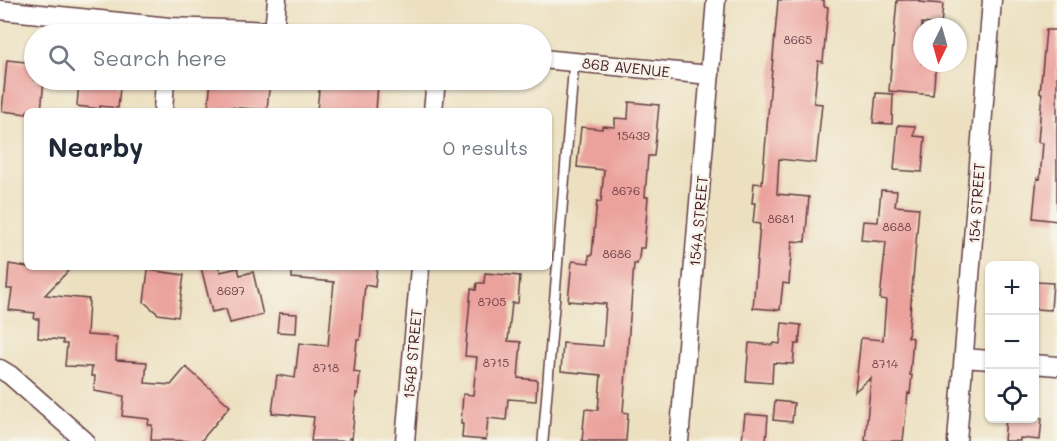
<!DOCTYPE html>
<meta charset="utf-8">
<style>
:root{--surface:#fff;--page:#f2f2f3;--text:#1f2937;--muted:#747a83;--line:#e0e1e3}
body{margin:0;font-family:Mali,sans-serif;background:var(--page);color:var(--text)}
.controls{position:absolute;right:18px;bottom:18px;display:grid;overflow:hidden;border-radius:9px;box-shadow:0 2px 4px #0004}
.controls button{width:54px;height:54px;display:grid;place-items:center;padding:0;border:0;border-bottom:2px solid var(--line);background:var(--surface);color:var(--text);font:30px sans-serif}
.compass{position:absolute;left:913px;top:18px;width:54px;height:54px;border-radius:50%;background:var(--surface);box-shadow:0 2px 4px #0004;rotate:185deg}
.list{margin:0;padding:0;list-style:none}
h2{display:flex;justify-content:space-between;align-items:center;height:78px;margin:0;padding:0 24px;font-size:26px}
h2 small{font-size:20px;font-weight:400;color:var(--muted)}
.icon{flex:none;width:33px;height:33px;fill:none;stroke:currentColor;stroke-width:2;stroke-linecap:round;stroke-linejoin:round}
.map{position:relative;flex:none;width:1057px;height:441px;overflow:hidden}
.search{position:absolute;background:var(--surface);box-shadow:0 2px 4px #0004;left:24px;top:24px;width:528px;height:66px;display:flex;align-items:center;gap:15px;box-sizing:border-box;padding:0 21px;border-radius:33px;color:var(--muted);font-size:22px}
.panel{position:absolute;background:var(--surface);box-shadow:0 2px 4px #0004;left:24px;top:108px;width:528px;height:162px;border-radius:9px}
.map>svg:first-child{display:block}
.building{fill:#eba19c}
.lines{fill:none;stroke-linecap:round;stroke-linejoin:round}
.lane-casing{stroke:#623c41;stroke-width:12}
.street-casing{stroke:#623c41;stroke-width:21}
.lane{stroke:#fff;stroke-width:9}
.street{stroke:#fff;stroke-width:18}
.labels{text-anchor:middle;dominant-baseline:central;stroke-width:5;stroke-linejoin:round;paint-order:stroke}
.number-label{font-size:12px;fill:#724047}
.street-label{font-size:15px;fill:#4a1f2b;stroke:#f7f3e8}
</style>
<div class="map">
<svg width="1057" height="441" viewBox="0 0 1057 441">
<rect width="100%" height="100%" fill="#f7f3e8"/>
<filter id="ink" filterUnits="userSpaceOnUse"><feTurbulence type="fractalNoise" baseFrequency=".0167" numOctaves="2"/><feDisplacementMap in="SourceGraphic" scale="12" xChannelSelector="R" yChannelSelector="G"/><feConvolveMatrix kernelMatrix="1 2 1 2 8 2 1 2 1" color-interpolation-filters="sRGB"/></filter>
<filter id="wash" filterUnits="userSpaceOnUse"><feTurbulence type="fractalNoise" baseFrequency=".008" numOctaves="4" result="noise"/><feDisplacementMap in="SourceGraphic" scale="24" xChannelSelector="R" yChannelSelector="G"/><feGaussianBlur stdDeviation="1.35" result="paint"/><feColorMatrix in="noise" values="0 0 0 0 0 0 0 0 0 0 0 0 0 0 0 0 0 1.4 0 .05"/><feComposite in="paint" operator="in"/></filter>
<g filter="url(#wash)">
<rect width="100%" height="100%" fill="#ece0c0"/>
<g id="blocks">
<!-- building -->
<path class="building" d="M778,0H824V6L828,7L823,62L818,61L814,103L822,104L816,163L779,159L777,194L809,197L805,242L792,241L789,284L783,283L780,310L753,308L760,224L753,223L755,203H752L754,183L762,184Z
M897,0H920L919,2L943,4L941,25L922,23V63H936L933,95L889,91Z
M1046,30H1057V221L1033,218L1037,178L1040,179L1043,143L1038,142L1042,93H1040Z
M7,60L34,63V80H44L41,111H27V114L2,111Z
M79,80H118V87L120,88L118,108L100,106V109L77,106Z
M211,80H270L267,110L228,107L227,110L208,108Z
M320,80L378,83L376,111H317Z
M876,93L893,94L892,124L873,123Z
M629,102L659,105L654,156H648L645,197H648L644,248H640L639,258L637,264H634L623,412L628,413L626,441H582L585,409L598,410L601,375L561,371L563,343L603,346L606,304L568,301L572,261L589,263V255H592L597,201L601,202L604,170L577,167L581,127L602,129V126L615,127V118L628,119Z
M898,125L915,126L914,136L925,137L922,172L894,170Z
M881,190L897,191L895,206L919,208L908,337L913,338L910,375H912L910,394L908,393L903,441H865L871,378L855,391L861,338L883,340L886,300L880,299L886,242L861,240L863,221L878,222Z
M9,264L27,267H72L45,295L89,299L87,335L117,337L116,360L147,362L145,383L171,385L186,367L230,406L201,441L151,440L152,425H148L149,419L122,416L124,396L94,391L95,376H91L92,367L65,366L67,344H63V340L38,338L39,319H34L35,313L9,310L12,289H7Z
M201,267H219L220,272L238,268L240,275L253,272L263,315L230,323L226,309L212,312Z
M292,267H377L375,287L365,285L360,340H357L354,372L360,373L358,394L356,393L352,439L349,438V441H311L314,417L272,413L277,375L295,378L299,343L328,346L334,282L292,278Z
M148,270L184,275L178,317L158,314L144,302Z
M485,273L520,276L518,303H512L508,341L521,342L518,378L537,380L536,401L508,399L506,420L488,418L486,440L462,438L463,424H461L463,394L473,395L477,357L465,356L471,289L476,290L477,283H484Z
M1035,282L1053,283L1051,310L1035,309Z
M279,313L297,314L296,333L277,332Z
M782,323L801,325L799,344H795L793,364L773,363L772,383L746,381L749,343L773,345L774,343L780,344Z
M775,401L794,403L792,422L773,420Z
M745,414L768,416L766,441H742Z
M1006,418H1042L1040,440L1020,438V441H1004Z"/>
</g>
</g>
<g filter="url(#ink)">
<use href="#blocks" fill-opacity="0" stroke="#623c41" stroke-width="1.5"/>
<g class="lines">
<!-- lane casing -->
<g class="lane-casing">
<path id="lane" d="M543,441L574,62"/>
</g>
<!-- street casing -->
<g class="street-casing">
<path id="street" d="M0,10L170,27L274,31L304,34
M274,31L277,0
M542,59L710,75
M163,111L165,80
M433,111L436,80
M964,358L990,360
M1034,364L1057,366
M0,369L10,375L85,441
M405,441L420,267
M679,441L716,0
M957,441L992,0"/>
</g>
<!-- lane -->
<use href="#lane" class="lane"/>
<!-- street -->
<use href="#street" class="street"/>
</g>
</g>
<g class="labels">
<!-- number labels -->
<g class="number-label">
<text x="798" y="39">8665</text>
<text x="633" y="135">15439</text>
<text x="626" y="190">8676</text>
<text x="781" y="218">8681</text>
<text x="897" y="226">8688</text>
<text x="617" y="253">8686</text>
<text x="231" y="290">8697</text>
<text x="492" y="301">8705</text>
<text x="496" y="362">8715</text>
<text x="885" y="363">8714</text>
<text x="326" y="367">8718</text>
</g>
<!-- street labels -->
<g class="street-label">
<text transform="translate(626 67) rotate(6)">86B AVENUE</text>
<text transform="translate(976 203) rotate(-86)">154 STREET</text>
<text transform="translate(698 221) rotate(-85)">154A STREET</text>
<text transform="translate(412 354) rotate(-85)">154B STREET</text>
</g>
</g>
</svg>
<div class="controls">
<button>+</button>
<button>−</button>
<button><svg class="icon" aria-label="locate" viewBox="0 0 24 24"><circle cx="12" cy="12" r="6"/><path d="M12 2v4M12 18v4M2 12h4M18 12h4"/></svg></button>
</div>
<svg class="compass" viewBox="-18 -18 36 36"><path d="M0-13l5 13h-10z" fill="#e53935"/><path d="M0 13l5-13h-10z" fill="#747a83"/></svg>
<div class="search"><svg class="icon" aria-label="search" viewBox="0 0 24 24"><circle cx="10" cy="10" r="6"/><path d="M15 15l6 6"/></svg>Search here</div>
<section class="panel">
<h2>Nearby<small>0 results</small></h2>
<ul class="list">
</ul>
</section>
</div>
